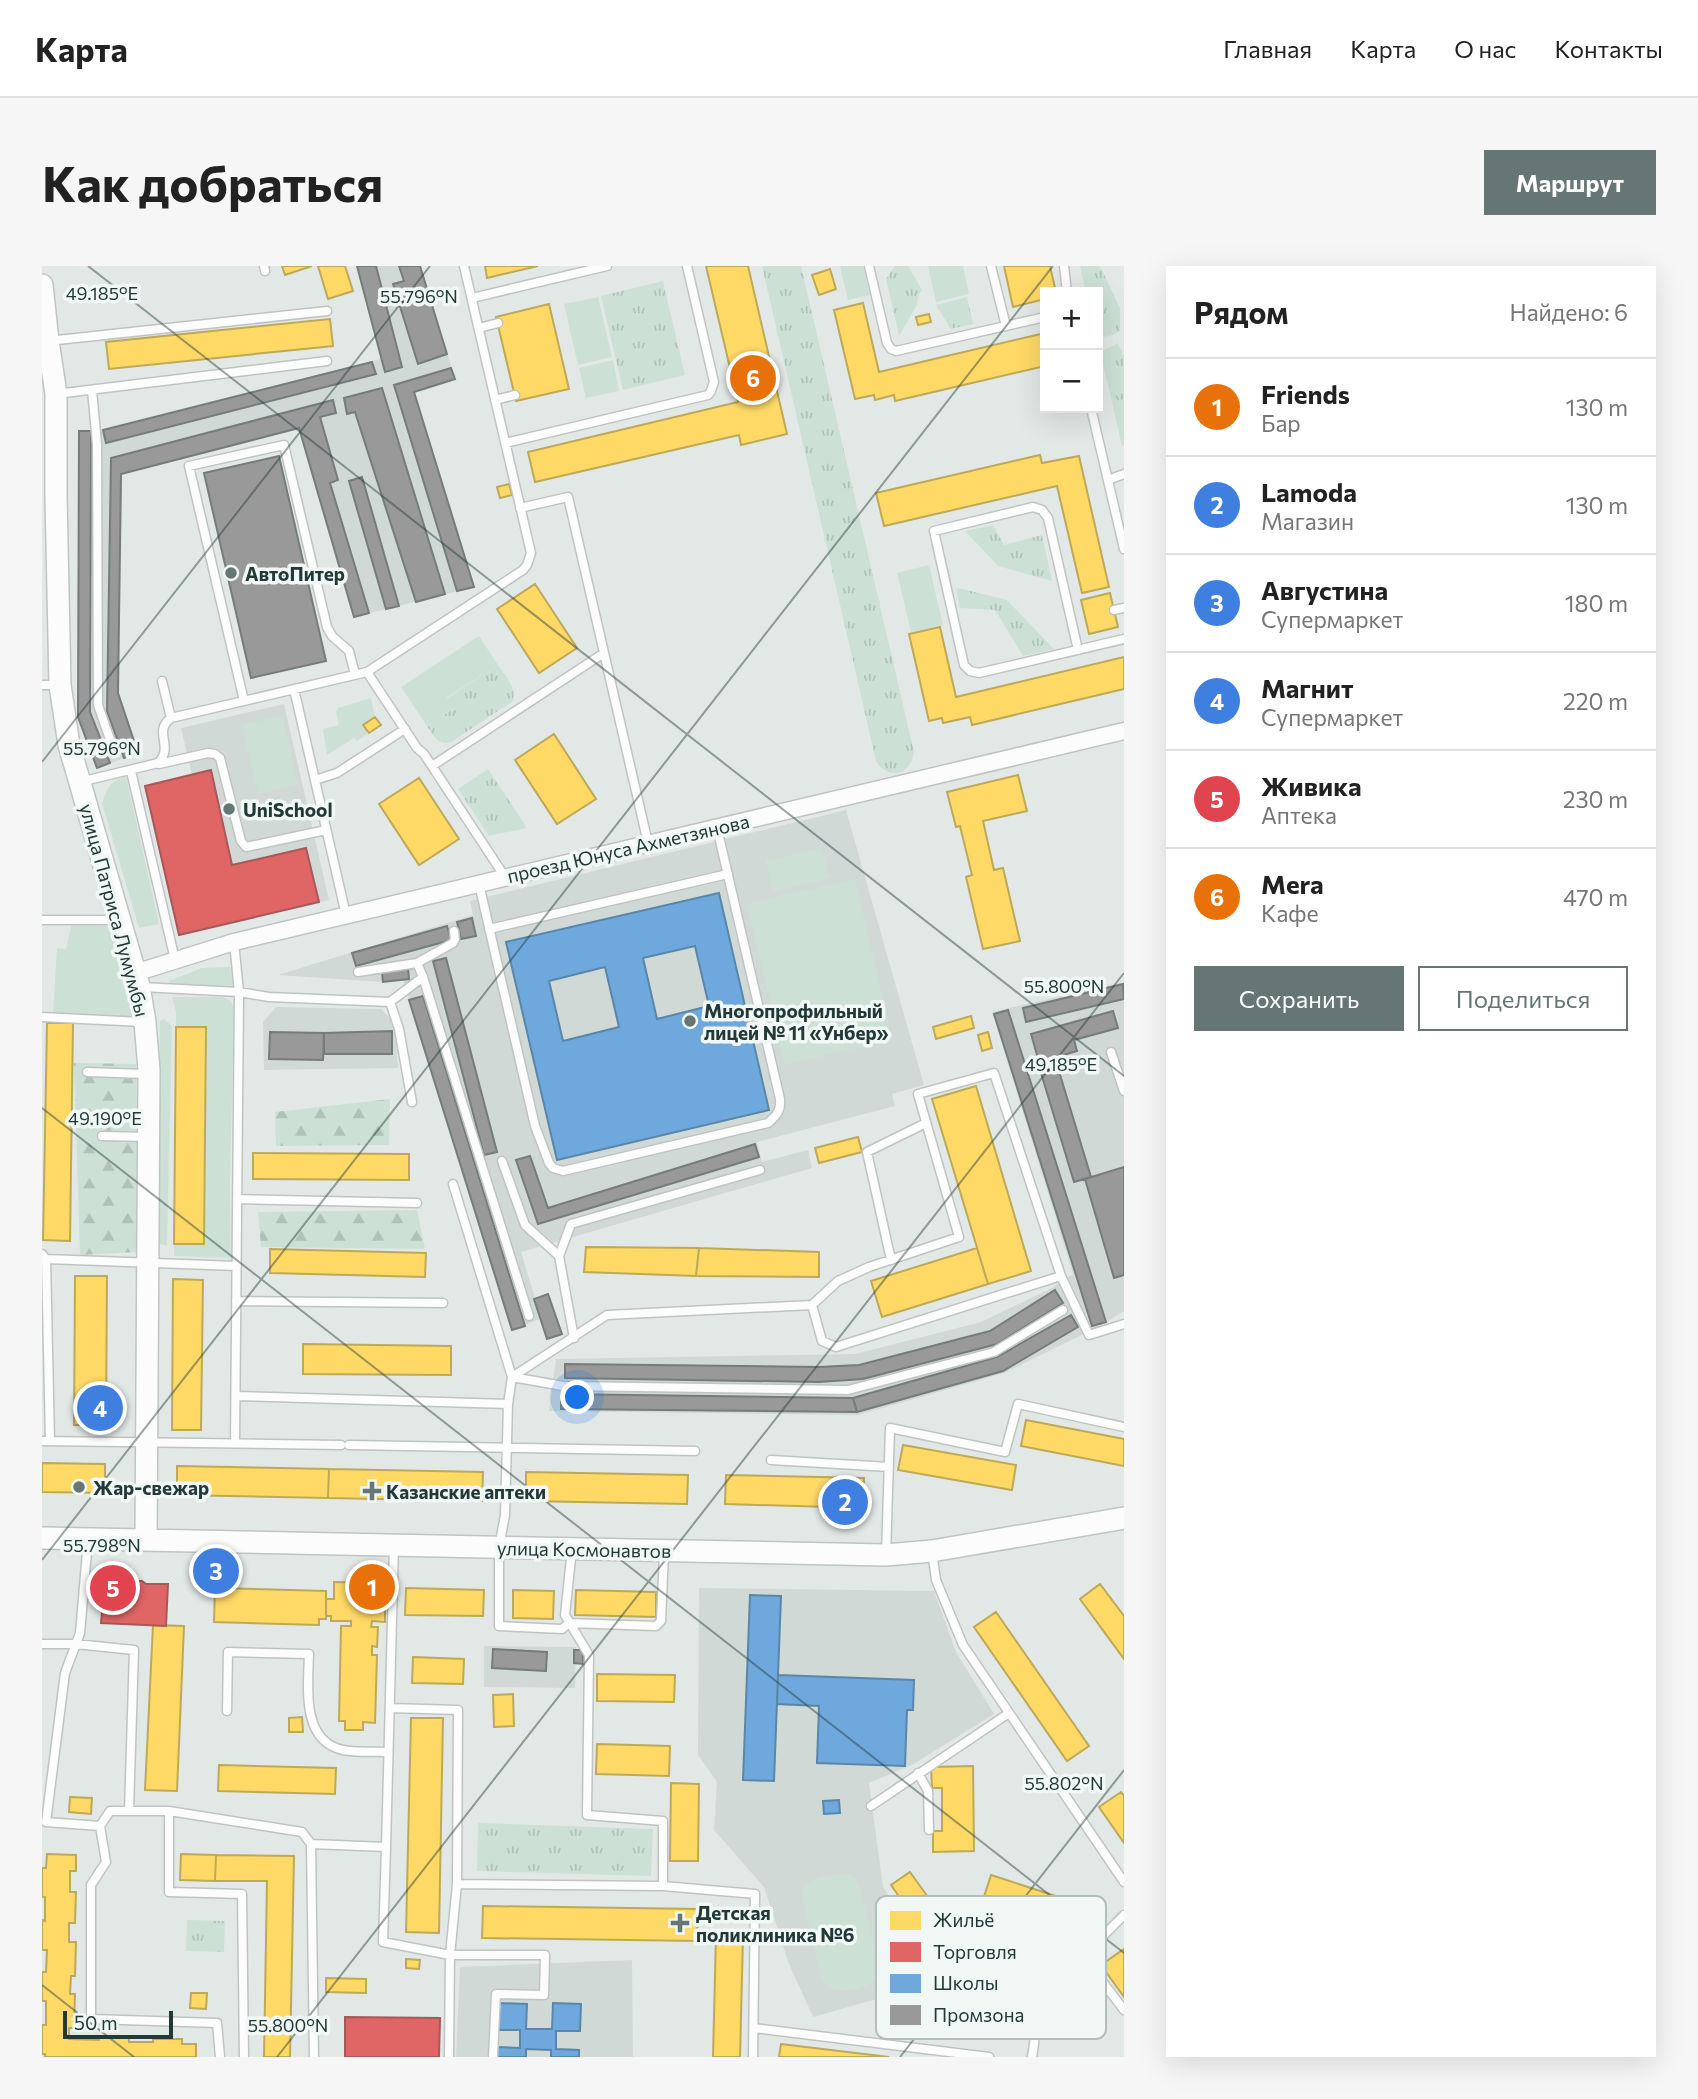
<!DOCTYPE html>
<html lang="ru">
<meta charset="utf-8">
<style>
:root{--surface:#fff;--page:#f6f6f6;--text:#222;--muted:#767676;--line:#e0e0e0;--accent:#657674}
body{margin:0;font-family:Commissioner,sans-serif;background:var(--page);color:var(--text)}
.controls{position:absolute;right:21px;top:21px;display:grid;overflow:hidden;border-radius:0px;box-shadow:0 7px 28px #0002}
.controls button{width:63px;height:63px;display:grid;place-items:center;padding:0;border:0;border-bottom:2px solid var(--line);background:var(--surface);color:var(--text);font:35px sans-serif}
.scale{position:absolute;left:21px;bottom:18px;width:110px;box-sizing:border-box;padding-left:7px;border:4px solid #223937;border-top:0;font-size:19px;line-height:24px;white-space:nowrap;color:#223937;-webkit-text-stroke:5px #f0f7f5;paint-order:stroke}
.you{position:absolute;left:536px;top:1132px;width:24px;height:24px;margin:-18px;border:5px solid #fff;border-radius:50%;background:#1a73e8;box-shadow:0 0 0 10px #1a73e833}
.badge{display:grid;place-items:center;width:46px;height:46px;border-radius:50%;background:var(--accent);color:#fff;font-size:23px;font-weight:700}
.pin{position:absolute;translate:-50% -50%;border:4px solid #fff;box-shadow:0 2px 7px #0006}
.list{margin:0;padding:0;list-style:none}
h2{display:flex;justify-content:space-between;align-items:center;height:91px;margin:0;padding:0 28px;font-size:30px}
h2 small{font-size:23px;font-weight:400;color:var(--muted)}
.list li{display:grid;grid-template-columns:46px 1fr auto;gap:21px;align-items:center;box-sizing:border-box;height:98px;padding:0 28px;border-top:2px solid var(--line)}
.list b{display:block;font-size:26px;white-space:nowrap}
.list p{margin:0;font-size:23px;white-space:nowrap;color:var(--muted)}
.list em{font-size:23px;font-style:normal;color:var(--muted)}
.actions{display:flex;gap:14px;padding:21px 28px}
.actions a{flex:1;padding:16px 0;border:2px solid var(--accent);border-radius:0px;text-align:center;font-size:24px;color:var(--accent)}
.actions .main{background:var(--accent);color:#fff}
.map{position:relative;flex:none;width:1082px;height:1791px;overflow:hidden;border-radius:0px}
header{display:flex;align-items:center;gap:42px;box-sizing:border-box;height:98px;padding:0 35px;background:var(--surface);border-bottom:2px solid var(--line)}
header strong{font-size:33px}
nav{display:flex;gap:38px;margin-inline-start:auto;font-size:24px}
.intro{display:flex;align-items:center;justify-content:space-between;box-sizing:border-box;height:168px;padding:0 42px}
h1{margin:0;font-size:49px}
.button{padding:18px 32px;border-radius:0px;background:var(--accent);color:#fff;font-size:24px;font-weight:700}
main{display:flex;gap:42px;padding:0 42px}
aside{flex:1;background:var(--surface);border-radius:0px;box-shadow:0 7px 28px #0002}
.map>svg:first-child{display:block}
.built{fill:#d1d9d7}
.grass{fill:#cde0d6}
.forest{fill:url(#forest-firs)}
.park{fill:url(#park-tufts)}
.homes{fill:#ffd966;stroke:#bda958;stroke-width:2}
.shops{fill:#e06666;stroke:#a75858;stroke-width:2}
.schools{fill:#6fa8dc;stroke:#5887aa;stroke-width:2;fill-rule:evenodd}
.industry{fill:#999;stroke:#757c7c;stroke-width:2}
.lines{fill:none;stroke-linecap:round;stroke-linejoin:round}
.lane-casing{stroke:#bfc4c3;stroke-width:11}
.street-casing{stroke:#bfc4c3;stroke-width:19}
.secondary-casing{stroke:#bec5c3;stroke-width:24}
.lane{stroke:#fbfcfb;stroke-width:8}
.street{stroke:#fbfcfb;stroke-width:16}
.secondary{stroke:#fbfcfb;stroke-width:21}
.ticks{fill:none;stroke:#223937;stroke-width:2;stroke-opacity:0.45}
.poi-dot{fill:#657674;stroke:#f0f7f5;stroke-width:2.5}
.labels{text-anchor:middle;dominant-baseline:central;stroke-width:7;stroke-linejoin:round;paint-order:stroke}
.poi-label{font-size:19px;font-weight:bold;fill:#223937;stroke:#f0f7f5;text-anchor:start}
.street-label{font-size:19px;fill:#223937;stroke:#f0f7f5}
.key{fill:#f0f7f5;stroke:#b2bebc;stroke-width:2}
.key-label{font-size:19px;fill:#223937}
.ticks-label{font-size:18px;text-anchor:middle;fill:#223937;stroke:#f0f7f5;stroke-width:7;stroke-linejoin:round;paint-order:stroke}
</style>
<header>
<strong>Карта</strong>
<nav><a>Главная</a><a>Карта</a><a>О нас</a><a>Контакты</a></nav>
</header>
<div class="intro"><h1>Как добраться</h1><a class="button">Маршрут</a></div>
<main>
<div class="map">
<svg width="1082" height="1791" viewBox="0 0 1082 1791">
<defs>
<pattern id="forest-firs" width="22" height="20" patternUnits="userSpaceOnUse" patternTransform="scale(1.75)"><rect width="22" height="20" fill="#cde0d6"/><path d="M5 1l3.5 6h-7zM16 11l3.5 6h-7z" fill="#b0c1b8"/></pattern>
<pattern id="park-tufts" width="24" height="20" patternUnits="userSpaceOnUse" patternTransform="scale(1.75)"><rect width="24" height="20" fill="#cde0d6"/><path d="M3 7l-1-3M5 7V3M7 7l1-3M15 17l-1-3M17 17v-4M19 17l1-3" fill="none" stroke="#b0c1b8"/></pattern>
</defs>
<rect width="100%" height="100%" fill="#e2e8e6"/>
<!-- built -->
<path class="built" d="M315,0H378L413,113L372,126L432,321L312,351L257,162L80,208L76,427L96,487L55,502L36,451L37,165L61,164L339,93Z
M242,438L287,634L137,669L103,520L150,509L139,462Z
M804,544L882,819L850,828L853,840L715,876L720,896L766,884L770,902L479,986L493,1032L506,1028L520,1068L505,1073L498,1053L470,1064L361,714L341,716L236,709L431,649L428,635Z
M1082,716V1045L1058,1060L962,1107L816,1149L507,1145L514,1093L813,1088L939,1056L1010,1022L1031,1008L950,746Z
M234,741L339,743L352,756L356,802L222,804L221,756Z
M657,1322L892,1325L914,1386L952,1448L870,1499L827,1517L841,1621L879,1678L845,1730L771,1751L747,1698L722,1621L672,1564L675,1516L656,1489Z
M442,1380L534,1381L533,1422L442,1421Z
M590,1694L591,1791H414L418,1701Z"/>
<!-- grass -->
<path class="grass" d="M798,0H821L828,29L806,34Z
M886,0H921L927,28L894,36Z
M556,31L570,91L536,99L522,38Z
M571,94L577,125L544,132L537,102Z
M1082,133V180H1080L1070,136Z
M887,299L901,359L869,366L855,307Z
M437,370L456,399L404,432L411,443L385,460L359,421Z
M329,432L333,451L322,458L327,467L315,475L312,472L285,489L281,463L297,459L294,446L296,442Z
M240,450L256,518L216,528L200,459Z
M84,510L117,658L97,662L60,537C66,521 67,516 84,510Z
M780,582L787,612L731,625L724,595Z
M813,613L850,773L743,799L705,638Z
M73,659L97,751L11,748L15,682L24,683L29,660Z
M188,701L192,720L128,718L127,715L160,702Z
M130,731H181L189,735L192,743L188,916L189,992L132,990V978H162L164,762L134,761V746Z
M122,753L130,760L125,980L116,977L118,755Z
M798,1607L809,1609L817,1618L837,1701L836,1712L832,1715C816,1725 792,1731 780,1713L759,1627C764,1611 783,1611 798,1607Z"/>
<!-- forest -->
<path class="forest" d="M32,797L94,798L97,986L38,989Z
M348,833L347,879L234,880L233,846Z
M375,944L383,983L219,981L216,946Z"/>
<!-- park -->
<path class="park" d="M720,0H759L872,486C869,509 846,515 834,495Z
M853,0H866L880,24L876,30L875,39L857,70L844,13Z
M1038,0H1058L1078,42V65L1071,69L1056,72V26H1044Z
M621,15L643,109L581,124L559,30Z
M925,31L931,58L909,63L894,39Z
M1076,77L1082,90V133L1070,136L1058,86Z
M951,259L962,279L1000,269L1010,315L956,300L923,265Z
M916,322L965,334L1012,383L981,390L953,344L918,342L914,323Z
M456,399C463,410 475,421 471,435L409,476C396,480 392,470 385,460L411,443L404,433Z
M446,503L485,562L447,570L416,523Z
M436,1557L611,1563L609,1610L435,1605Z
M145,1654L183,1655L182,1686L144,1685Z"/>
<!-- homes -->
<path class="homes" d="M240,0H270L243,9Z
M276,0H303L311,25L286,33Z
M443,0H496L445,12Z
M664,0H706L745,168L699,179L697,169L493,216L486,186L696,136Z
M962,0H1008L1014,26H1003V33L971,41Z
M788,3L794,23L777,29L770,9Z
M821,37L837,106L1003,67V100L853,135L852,129L833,134L832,129L813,133L792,44Z
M507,38L527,123L474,135L454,51Z
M887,48L889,56L876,59L874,51Z
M288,53L291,80L67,103L64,76Z
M998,189L1000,197L1037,190L1067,321L1040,327L1015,220L842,260L834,227Z
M467,218L470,229L458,232L455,221Z
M493,318L535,382L497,407L455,343Z
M1068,327L1076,361L1047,368L1039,334Z
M898,361L914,431L1082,391V423L930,459L928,451L901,457L900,452L887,455L867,368Z
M333,451L339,459L327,467L321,459Z
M512,468L554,533L515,558L473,494Z
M976,509L985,545L941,555L952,604L961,602L978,675L941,683L924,611L930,609L918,560L914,561L905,526Z
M377,512L417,573L377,599L337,538Z
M929,750L932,762L894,773L891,761Z
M5,757H31L28,975L1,974Z
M134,761H164L162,978H132Z
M946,766L950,782L940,785L936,769Z
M934,820L989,1005L946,1018L890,833Z
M816,871L820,886L777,897L773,882Z
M211,887L367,888V914L211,913Z
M544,981L657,982L654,1010L542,1006Z
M657,982L777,986V1011L654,1010Z
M935,982L946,1018L840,1051L829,1015Z
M228,983L384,987L383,1011L228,1007Z
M33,1010H65L64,1159H32Z
M131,1013L161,1014L159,1164H130Z
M261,1078L409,1080V1109L261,1108Z
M984,1154L1082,1173V1200L979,1180Z
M861,1179L974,1199L970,1224L856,1204Z
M0,1197L63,1198V1227L0,1226Z
M135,1200L287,1203L286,1232L135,1229Z
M287,1203L441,1206L440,1235L286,1232Z
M484,1206L646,1209L645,1238L484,1235Z
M684,1209L822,1212L821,1242L683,1238Z
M292,1316L336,1317V1337H343V1356L330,1355L329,1361H336L335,1381L330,1380V1389H335L333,1457L321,1456V1464H303V1455H297L299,1360H309V1355H289V1350H284V1333H292Z
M1058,1318L1082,1350V1393L1038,1333Z
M173,1322L284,1325V1353H277V1359L172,1356Z
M364,1322L442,1324L441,1350L363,1349Z
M471,1324L512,1325L511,1353L471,1352Z
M534,1324L614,1326V1351L533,1349Z
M954,1346L1047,1480L1025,1495L932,1361Z
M111,1359L142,1360L135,1525L103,1524Z
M371,1391L422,1393L421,1418L370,1417Z
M555,1408L633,1409L632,1436L555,1435Z
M471,1428L472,1460L452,1461L451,1429Z
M260,1451L261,1466H247V1452Z
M369,1452H401L397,1667L364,1666Z
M555,1478L628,1480L627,1510L554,1508Z
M177,1499L294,1502L293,1528L176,1525Z
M931,1500L932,1585L891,1586V1565H900V1522H890L889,1501Z
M629,1517L657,1518L656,1595H628Z
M1079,1526L1082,1530V1577L1057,1541Z
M28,1531L50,1532L49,1548L27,1546Z
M5,1588L34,1589V1605H28V1626H34L33,1657H27V1676H34L33,1710H29L28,1728H33L32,1762H27V1773L57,1774V1771H87V1776H111V1773H140V1778H154V1791H3V1788H0V1759H4V1735H0V1706H4L5,1684H0V1654L3,1655V1631H0V1602H4Z
M139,1588L174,1589L173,1615L138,1614Z
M174,1589L252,1590L248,1791H222L225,1615H173Z
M868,1606L903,1655L884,1669L849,1619Z
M949,1609L1032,1636L1020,1675L997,1667L999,1659L960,1646L958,1653L937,1646Z
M441,1640L656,1643L655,1675L440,1672Z
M674,1669L701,1670L698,1791H671Z
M1082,1683V1731L1059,1699Z
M364,1693L378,1694L377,1703L364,1702Z
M284,1712L324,1713V1727L284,1726Z
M149,1727H165L164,1743L148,1742Z
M739,1778L847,1791H737Z"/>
<!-- shops -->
<path class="shops" d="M169,504L190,599L264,582L277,636L137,669L103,520Z
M166,1300H182V1310H165Z
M58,1315H100L104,1318H126L124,1360L59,1357L60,1346L56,1342Z
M303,1751L398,1752L397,1791H303Z"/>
<!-- schools -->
<path class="schools" d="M677,627L727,844L515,894L464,676ZM653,680L667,740L615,753L601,692ZM563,701L577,761L521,775L507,715Z
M708,1329L739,1330L732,1515L701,1514Z
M736,1409L872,1414L871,1444H865L863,1500L775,1497L777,1440L735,1438Z
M797,1534L798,1547L782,1548L781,1535Z
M456,1737L485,1738L484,1763H510L511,1737L539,1738L538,1765H514V1783L537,1784V1791H509V1784L484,1783V1791H455V1781L478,1782V1764H455Z"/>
<!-- industry -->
<path class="industry" d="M315,0H334L360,101L343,106Z
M357,0H378L405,88L376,98L351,18L362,15Z
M330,96L334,108L64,177L61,164Z
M409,102L413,113L372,126L432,321L415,325L352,119Z
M340,122L403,328L374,336L313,146L305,148L302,132Z
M291,134L294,147L278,151L296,214L288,217L327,347L312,351L257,162L79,208L76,427L96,487L82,492L65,445L69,192Z
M37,165H49L48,446L68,497L55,502L36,451Z
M237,190L284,395L209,412L162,207Z
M320,211L357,340L344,343L307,215Z
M430,652L434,670L419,673L415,656Z
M405,660L409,674L314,700L310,687Z
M404,692L455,886L442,889L391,695Z
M366,702L367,713L341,716L340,705Z
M1081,718L1082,733L984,756L981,742Z
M381,730L483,1060L470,1064L367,734Z
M966,744L1064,1056L1050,1060L952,748Z
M1071,745L1076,762L1032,774L1035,785L997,796L989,768Z
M350,765V788H282V767Z
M228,766L282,767L281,794L227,793Z
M1016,802L1049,911L1032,916L999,807Z
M713,878L717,891L496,958L474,894L488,890L506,942Z
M1082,901V1009L1072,1012L1043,913Z
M1013,1024L1021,1037L955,1078L821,1113L777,1116L523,1112V1098L777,1101L817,1099L948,1065Z
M506,1028L520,1068L505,1073L492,1033Z
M1029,1049L1036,1061L961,1105L815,1146L811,1132L955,1091Z
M519,1128L811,1132L815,1146L519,1143Z
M451,1383L505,1386L504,1405L450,1402Z
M532,1384H541V1398L532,1397Z"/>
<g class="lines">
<!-- lane casing -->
<g class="lane-casing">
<path id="lane" d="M222,0L223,5
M827,0L845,77L849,83L854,85L1003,51
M949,0L964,60
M1022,0L1025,26
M430,32L565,0
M437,62L456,57
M6,75L285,45
M50,124L55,178L56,439L71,482
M14,128L285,95
M453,134L473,129
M1049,142L1082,283
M463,177L666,129L669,125L672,116L645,0
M1066,214L1082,208
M478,242L526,231L606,577
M1072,344L1082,342
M1036,384L1006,252L1000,244L991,241L892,265L922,399L928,405L937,407L1082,373
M325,406L375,482L382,488L463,611
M120,415L129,452
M0,419H18
M252,423L304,649
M202,435L147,200L242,179L285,361L290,370L307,385L313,408
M117,498L166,487L173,488L178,492L199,575L204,581L284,564
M390,500L562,387
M89,505L133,694
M273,514L295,507L363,463
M38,516L116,497C133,480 110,466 129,452L325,406L481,304L485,299L489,287L422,0
M437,618L493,860L507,897L511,902L521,905L726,857C735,849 739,845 738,833L675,562
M0,654H75
M447,663L686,608
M192,676L197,726L193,1176
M375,697L411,677L413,673L412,665
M316,706L375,697L381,711L487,1050
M100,721L197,726L227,731L348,736L381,711
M348,736L357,763L370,836
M0,751L100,756
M1069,786L1082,825
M45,806L104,808
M60,870L104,871
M460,895L483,959L517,990
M411,918L470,1111L521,1120L806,1124L952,1086L1021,1044
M195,933L375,937
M0,988L4,993L8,1175
M4,993L195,1000
M849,994L825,886L884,857
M194,1035L401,1037
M770,1039L796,1015L827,1001L917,971L876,828L952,807L1019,1010
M532,1072L517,990L529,958L718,904
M194,1130L466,1138
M0,1175L299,1179
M307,1179L653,1185
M729,1194L847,1201
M46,1274L38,1367L23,1407L4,1556L58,1560L68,1545H127L260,1566L269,1578L272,1791
M530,1283L523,1349L547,1389L545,1549L621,1555V1620L713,1628L711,1791
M890,1285L894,1314L921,1379L1082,1616
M622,1287L619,1355L614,1360L527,1357L520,1363L457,1360V1281L463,1249L466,1138L470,1111L565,1049L770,1039L780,1075L794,1081L1019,1010L1047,1069L1082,1058
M844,1289L848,1162L963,1186L976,1138L1082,1161
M0,1378H34L92,1384L87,1545
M348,1442L416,1444L415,1618
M185,1445L186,1386L267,1388C266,1421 259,1475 301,1484C315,1487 332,1485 346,1486
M876,1507L886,1525L887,1564
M829,1540L967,1447
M127,1545V1626L200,1628L202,1791
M58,1560L64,1596L49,1619V1753L175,1757L178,1791
M269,1578L344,1581L341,1676L408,1689L415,1618L621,1620
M344,1581L352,1279
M934,1659L1041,1690L1082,1744
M877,1732L997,1750
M712,1762L947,1791
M407,1791L408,1689H503L502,1729L454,1728L451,1791
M990,1791L997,1745L1032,1699L1082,1649"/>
</g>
<!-- street casing -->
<g class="street-casing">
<path id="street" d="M93,707L192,676L1082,465"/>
</g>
<!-- secondary casing -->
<g class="secondary-casing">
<path id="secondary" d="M0,19L6,75L14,128V231L18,419L27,479L97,720L103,756L107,804L104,1274
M0,1272L844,1289L890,1285L1082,1252"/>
</g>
<!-- lane -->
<use href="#lane" class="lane"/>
<!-- street -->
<use href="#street" class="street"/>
<!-- secondary -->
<use href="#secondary" class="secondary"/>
</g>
<!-- ticks -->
<path class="ticks" d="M46,0L1082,810M0,496L388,0M0,842L1082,1687M0,1294L1011,0M0,1719L92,1791M235,1791L1082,707M858,1791L1082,1504"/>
<!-- markers -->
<g class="poi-dot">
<circle cx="189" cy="307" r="7"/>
<circle cx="187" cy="543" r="7"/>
<circle cx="648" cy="755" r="7"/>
<circle cx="37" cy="1221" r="7"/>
<path d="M326.5 1214.5h7v7h7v7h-7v7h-7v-7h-7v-7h7z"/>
<path d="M634.5 1646.5h7v7h7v7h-7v7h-7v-7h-7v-7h7z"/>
</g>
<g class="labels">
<!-- poi labels -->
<g class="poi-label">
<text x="203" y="307">АвтоПитер</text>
<text x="201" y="543">UniSchool</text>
<text x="662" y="744">Многопрофильный<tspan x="662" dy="22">лицей № 11 «Унбер»</tspan></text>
<text x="51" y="1221">Жар-свежар</text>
<text x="344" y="1225">Казанские аптеки</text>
<text x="654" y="1646">Детская<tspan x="654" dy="22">поликлиника №6</tspan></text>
</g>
<!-- street labels -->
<g class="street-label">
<text transform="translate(586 582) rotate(-13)">проезд Юнуса Ахметзянова</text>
<text transform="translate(73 644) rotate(75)">улица Патриса Лумумбы</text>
<text transform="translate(542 1283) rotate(1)">улица Космонавтов</text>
</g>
</g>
<!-- legend -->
<rect x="834" y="1630" width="230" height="143" rx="10" class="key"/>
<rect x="848" y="1645" width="31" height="19" fill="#ffd966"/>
<rect x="848" y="1676" width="31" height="20" fill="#e06666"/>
<rect x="848" y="1708" width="31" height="19" fill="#6fa8dc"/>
<rect x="848" y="1739" width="31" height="20" fill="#999"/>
<g class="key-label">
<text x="891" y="1661">Жильё</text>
<text x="891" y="1693">Торговля</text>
<text x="891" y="1724">Школы</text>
<text x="891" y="1756">Промзона</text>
</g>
<g class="ticks-label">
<text x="60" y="34">49.185°E</text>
<text x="377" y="37">55.796°N</text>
<text x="60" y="489">55.796°N</text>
<text x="1022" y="727">55.800°N</text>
<text x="1019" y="805">49.185°E</text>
<text x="63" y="859">49.190°E</text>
<text x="60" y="1286">55.798°N</text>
<text x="1022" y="1524">55.802°N</text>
<text x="246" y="1766">55.800°N</text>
</g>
</svg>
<div class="controls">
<button>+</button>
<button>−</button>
</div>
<div class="scale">50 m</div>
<div class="you"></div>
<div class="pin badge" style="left:330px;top:1321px;background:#e8710a">1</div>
<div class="pin badge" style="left:803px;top:1236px;background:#3f7fe0">2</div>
<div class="pin badge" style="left:174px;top:1305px;background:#3f7fe0">3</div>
<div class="pin badge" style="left:58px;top:1142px;background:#3f7fe0">4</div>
<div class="pin badge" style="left:71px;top:1322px;background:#e0444e">5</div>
<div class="pin badge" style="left:711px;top:112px;background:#e8710a">6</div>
</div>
<aside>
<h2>Рядом<small>Найдено: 6</small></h2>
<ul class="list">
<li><span class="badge" style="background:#e8710a">1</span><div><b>Friends</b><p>Бар</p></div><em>130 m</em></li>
<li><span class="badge" style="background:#3f7fe0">2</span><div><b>Lamoda</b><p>Магазин</p></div><em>130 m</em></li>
<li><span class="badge" style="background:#3f7fe0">3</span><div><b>Августина</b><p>Супермаркет</p></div><em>180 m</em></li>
<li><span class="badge" style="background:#3f7fe0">4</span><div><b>Магнит</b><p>Супермаркет</p></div><em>220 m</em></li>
<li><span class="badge" style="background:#e0444e">5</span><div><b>Живика</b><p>Аптека</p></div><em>230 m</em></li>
<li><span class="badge" style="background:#e8710a">6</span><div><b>Mera</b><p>Кафе</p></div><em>470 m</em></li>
</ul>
<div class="actions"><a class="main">Сохранить</a><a>Поделиться</a></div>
</aside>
</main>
